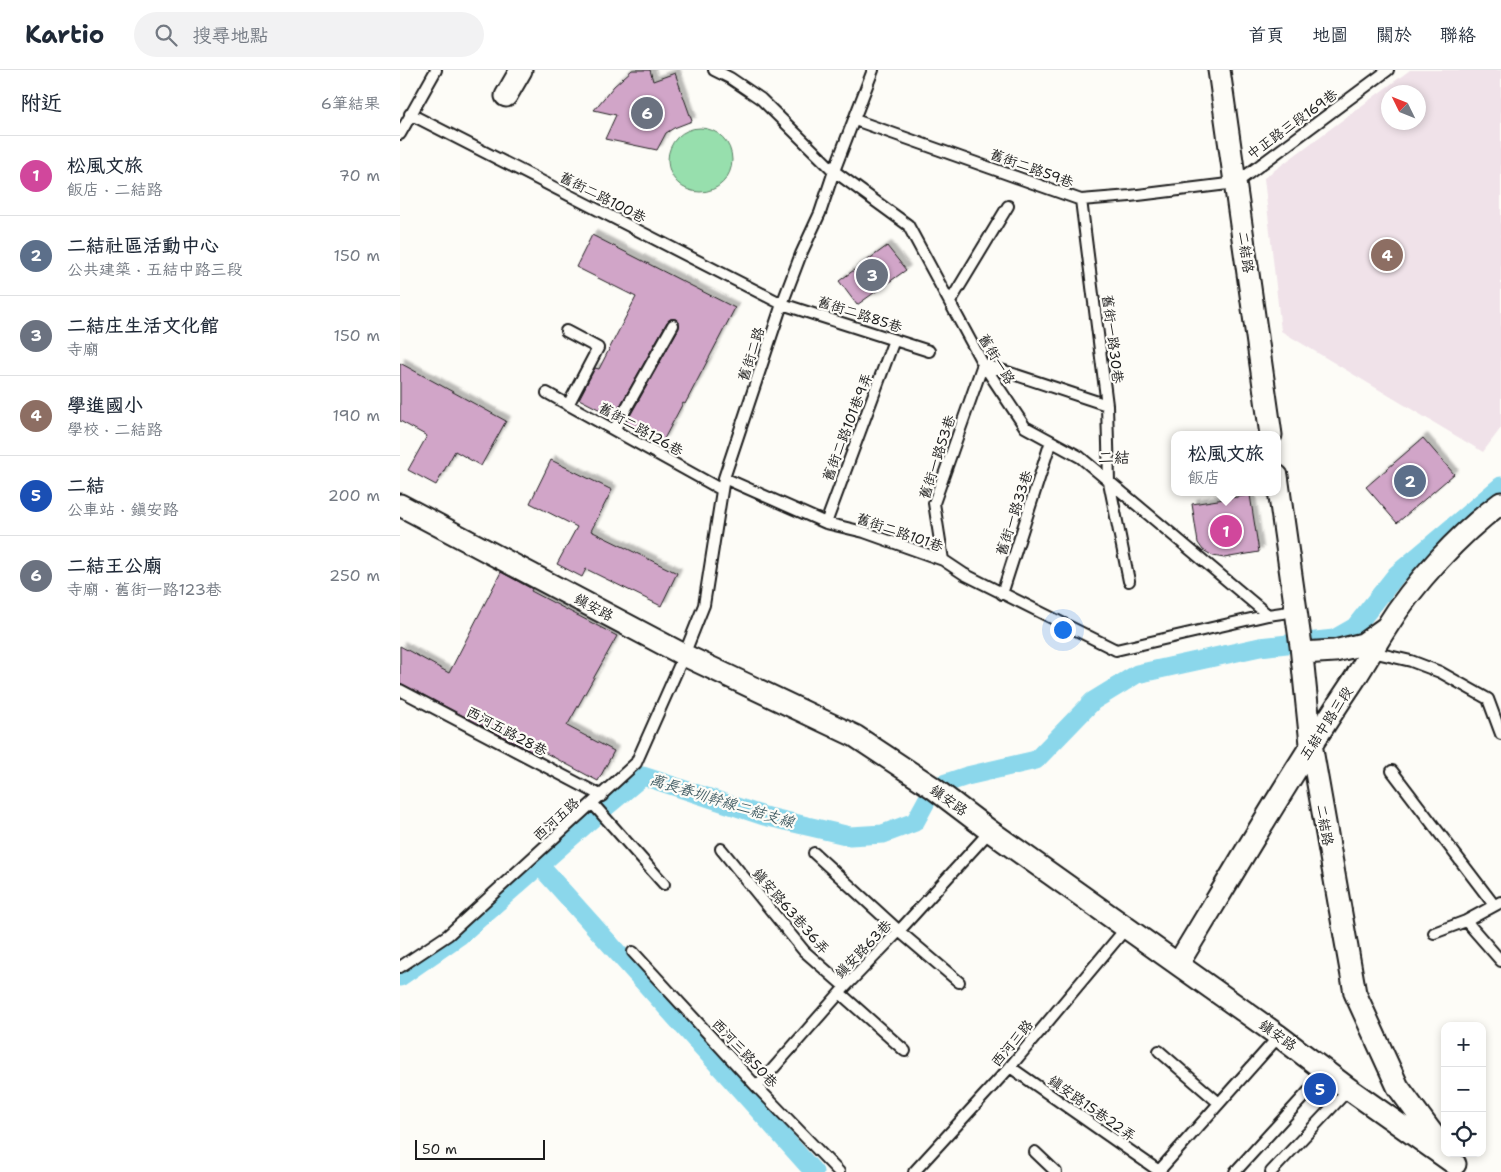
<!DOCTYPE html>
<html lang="zh-TW">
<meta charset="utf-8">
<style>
:root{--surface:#fff;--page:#f2f2f3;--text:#1f2937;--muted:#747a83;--line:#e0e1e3;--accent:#2563eb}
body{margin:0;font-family:"Shantell Sans","LXGW WenKai TC",sans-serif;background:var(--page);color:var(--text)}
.controls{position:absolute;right:15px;bottom:15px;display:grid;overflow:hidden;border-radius:10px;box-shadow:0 2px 8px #0003}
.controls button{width:45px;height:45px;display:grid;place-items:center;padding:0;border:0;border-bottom:1px solid var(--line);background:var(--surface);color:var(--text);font:25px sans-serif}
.compass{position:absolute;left:981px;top:15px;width:45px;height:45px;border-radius:50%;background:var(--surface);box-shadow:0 2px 8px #0003;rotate:313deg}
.scale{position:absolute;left:15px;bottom:12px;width:130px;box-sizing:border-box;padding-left:5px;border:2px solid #1c1c1c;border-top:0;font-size:14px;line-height:18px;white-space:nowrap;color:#1c1c1c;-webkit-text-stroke:4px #fdfcf7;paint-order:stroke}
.you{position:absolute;left:662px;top:559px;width:18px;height:18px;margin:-12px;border:4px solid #fff;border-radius:50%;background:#1a73e8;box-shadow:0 0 0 8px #1a73e833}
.badge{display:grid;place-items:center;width:32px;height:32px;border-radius:50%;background:var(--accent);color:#fff;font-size:16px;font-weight:700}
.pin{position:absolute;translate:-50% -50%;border:2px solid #fff;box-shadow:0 1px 5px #0006}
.popup{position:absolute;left:771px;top:361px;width:110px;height:65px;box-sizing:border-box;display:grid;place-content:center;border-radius:10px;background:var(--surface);filter:drop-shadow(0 1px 4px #0005);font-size:16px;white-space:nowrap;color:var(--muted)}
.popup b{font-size:19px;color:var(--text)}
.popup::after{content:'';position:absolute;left:50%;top:100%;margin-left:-10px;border:10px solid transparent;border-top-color:var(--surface)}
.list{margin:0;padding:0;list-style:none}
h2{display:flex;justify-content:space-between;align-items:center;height:65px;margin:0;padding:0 20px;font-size:21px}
h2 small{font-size:16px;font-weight:400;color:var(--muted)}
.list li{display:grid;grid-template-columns:32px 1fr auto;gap:15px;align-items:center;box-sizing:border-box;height:80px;padding:0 20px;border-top:1px solid var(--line)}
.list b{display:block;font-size:19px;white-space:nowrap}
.list p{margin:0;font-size:16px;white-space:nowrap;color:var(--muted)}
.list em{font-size:16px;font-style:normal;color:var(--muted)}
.icon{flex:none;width:28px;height:28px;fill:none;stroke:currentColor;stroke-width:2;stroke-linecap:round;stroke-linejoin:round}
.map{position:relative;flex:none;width:1101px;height:1102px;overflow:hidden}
header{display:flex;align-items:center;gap:30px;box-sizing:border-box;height:70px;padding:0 25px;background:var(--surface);border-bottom:1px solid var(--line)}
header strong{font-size:24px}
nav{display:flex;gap:28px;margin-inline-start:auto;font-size:18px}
.search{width:350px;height:45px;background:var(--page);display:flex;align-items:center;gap:12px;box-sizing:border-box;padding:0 18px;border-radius:28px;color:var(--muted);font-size:19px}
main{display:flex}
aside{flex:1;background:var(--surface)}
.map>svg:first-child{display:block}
.built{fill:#f0e2e9;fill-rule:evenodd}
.green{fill:#97dfad;stroke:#5a7e64}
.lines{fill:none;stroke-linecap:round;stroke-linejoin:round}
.canal{stroke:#8bd7eb;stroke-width:19}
.building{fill:#d1a5c8;stroke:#1c1c1c;filter:url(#shadow)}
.lane-casing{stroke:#1c1c1c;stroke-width:14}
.street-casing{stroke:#1c1c1c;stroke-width:25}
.lane{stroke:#fdfcf7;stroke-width:10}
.street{stroke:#fdfcf7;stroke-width:21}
.labels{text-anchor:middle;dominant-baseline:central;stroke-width:4.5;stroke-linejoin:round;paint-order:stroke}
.street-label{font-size:14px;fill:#1c1c1c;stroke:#fdfcf7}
.water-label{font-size:15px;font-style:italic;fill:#435d64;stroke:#fdfcf7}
.quarter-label{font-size:16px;fill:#1c1c1c;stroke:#fdfcf7}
</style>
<header>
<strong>Kartio</strong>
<div class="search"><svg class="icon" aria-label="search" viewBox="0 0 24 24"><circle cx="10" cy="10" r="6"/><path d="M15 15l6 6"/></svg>搜尋地點</div>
<nav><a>首頁</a><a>地圖</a><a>關於</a><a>聯絡</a></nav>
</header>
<main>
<aside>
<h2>附近<small>6筆結果</small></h2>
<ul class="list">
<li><span class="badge" style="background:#d1479c">1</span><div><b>松風文旅</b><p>飯店 · 二結路</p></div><em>70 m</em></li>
<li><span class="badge" style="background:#5c6f8a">2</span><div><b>二結社區活動中心</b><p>公共建築 · 五結中路三段</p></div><em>150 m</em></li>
<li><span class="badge" style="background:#6b7280">3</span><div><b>二結庄生活文化館</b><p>寺廟</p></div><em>150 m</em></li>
<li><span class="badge" style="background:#8d6e63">4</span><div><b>學進國小</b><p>學校 · 二結路</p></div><em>190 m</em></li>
<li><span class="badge" style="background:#1a4fb4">5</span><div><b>二結</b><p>公車站 · 鎮安路</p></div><em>200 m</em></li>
<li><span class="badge" style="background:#6b7280">6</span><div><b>二結王公廟</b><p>寺廟 · 舊街一路123巷</p></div><em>250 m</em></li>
</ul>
</aside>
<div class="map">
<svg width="1101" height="1102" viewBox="0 0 1101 1102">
<defs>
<filter id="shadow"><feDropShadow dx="4.5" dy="-4.5" stdDeviation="1" flood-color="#0004"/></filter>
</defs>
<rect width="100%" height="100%" fill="#fdfcf7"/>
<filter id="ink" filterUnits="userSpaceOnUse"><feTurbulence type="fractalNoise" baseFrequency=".02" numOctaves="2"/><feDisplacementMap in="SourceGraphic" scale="10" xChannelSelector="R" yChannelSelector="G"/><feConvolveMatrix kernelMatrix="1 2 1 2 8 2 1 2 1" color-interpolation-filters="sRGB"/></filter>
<g filter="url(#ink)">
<!-- built -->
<path class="built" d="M1010,0H1101V358L1083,382L881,261L864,108ZM988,22H1018V52H988Z"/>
<!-- green -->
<path class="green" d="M268 90a32 32 0 1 1 64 0a32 32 0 1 1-64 0Z"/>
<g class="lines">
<!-- canal -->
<path class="canal" d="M140,796L414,1102
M0,907L59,866L194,747L243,706L364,746L450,766L483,764L515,752L534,717L567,706L636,690L693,631L737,604L860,577L934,569L955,557L997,504L1101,416"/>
</g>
<!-- building -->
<path class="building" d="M232,0H250L253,11L275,3L292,51L274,58L266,63L257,80L205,69L216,45L194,40L214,16Z
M192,165L335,238L285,334L283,333L263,371L226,353L279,258V252L276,249H270L267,252L214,347L179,329L195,298L199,299L236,227L176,197Z
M487,176L506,200L457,235L439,211Z
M0,293L106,351L81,396L55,381L36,415L8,400L27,366L0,351Z
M1023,368L1054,404L997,453L966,417Z
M151,390L212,420L191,461L277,503L261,536L186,499L182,507L157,494L177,457L130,433Z
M850,425L859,482L824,488L813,486L803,480L798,473L792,434Z
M101,502L132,519L131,521L217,566L167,656L214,681L198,711L142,681L140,686L0,613V576L49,603Z"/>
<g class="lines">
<!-- lane casing -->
<g class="lane-casing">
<path id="lane" d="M314,0L330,8L361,29L434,101L508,155L583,294L625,357L680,387L868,545L896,541
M10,44L382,234L529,281
M455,50L681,130L730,126L836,113L988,0
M0,64L36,0
M681,130L707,335L709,412L729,511
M550,232L608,136
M166,261L198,278L168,335
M147,323L322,420
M214,360L273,255
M324,408L426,453L464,462L543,490L564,504L716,580L868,545
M426,453L494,270
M543,490L534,433L583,294L707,335
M602,524L651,371
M972,582L1011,591L1040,602L1088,629L1101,664
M0,620L202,726
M992,701L1094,835
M193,734L264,814
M321,779L404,881L445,917
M414,783L499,861L559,912
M1066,851L1101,891
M1034,863L1066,851L1101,832
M233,882L357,1017L439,1102
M0,897L48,865L236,693L284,585L304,535L324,408L382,234L401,184L420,143L434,101L473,0
M440,923L505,981
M759,981L819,1033
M610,997L759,1101
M357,1017L445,917L499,861L590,761
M635,1082L656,1102
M514,1102L610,997L727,857
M758,1102L879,966
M835,1102L926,1002
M871,1102L949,1019"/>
</g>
<!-- street casing -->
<g class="street-casing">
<path id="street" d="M819,0L871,365
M106,26L121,0
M877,406L901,576L911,674L955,923L998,1017L1043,1078
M0,435L284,585L455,666L532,717L590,761L879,966L949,1019L1055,1094
M902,583L935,581L963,574L984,559
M778,894C836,798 892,702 954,610C965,593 975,575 986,558C1013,514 1059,464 1101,433"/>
</g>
<!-- lane -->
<use href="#lane" class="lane"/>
<!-- street -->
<use href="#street" class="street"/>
</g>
</g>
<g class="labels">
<!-- street labels -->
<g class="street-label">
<text transform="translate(892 54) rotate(-36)">中正路三段169巷</text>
<text transform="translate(632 98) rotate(20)">舊街二路59巷</text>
<text transform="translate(203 127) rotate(27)">舊街二路100巷</text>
<text transform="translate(846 182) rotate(82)">二結路</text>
<text transform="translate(460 244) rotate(18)">舊街二路85巷</text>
<text transform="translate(713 269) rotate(83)">舊街一路30巷</text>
<text transform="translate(351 284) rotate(-72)">舊街二路</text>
<text transform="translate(597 289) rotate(59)">舊街一路</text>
<text transform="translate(447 357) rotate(-69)">舊街二路101巷9弄</text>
<text transform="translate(241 359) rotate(29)">舊街二路126巷</text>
<text transform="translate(537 387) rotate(-72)">舊街一路53巷</text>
<text transform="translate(614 443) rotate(-72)">舊街一路33巷</text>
<text transform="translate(500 462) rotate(19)">舊街二路101巷</text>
<text transform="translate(194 537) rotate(28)">鎮安路</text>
<text transform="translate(926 653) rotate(-57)">五結中路三段</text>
<text transform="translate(107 661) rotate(28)">西河五路28巷</text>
<text transform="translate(549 730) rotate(36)">鎮安路</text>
<text transform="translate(156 749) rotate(-42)">西河五路</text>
<text transform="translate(925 755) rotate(80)">二結路</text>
<text transform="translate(391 841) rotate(49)">鎮安路63巷36弄</text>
<text transform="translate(463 879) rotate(-46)">鎮安路63巷</text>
<text transform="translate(878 965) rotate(36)">鎮安路</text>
<text transform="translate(612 973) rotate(-50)">西河三路</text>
<text transform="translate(345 983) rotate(47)">西河三路50巷</text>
<text transform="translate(692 1038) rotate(35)">鎮安路15巷22弄</text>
</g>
<!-- water labels -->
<g class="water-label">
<text transform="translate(322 731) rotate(17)">萬長春圳幹線二結支線</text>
</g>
<!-- quarter labels -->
<g class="quarter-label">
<text x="714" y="387">二結</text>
</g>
</g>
</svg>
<div class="controls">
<button>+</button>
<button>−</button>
<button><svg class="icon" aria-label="locate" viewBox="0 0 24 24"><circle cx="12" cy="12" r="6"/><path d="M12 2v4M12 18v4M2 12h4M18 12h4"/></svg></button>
</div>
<svg class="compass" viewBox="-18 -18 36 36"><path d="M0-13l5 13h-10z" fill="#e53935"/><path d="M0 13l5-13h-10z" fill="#747a83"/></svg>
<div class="scale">50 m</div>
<div class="you"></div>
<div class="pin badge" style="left:826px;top:461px;background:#d1479c">1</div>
<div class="popup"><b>松風文旅</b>飯店</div>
<div class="pin badge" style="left:1010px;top:411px;background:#5c6f8a">2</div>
<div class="pin badge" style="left:472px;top:205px;background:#6b7280">3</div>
<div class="pin badge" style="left:987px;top:185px;background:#8d6e63">4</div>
<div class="pin badge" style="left:920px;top:1019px;background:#1a4fb4">5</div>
<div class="pin badge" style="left:247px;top:43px;background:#6b7280">6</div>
</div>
</main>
